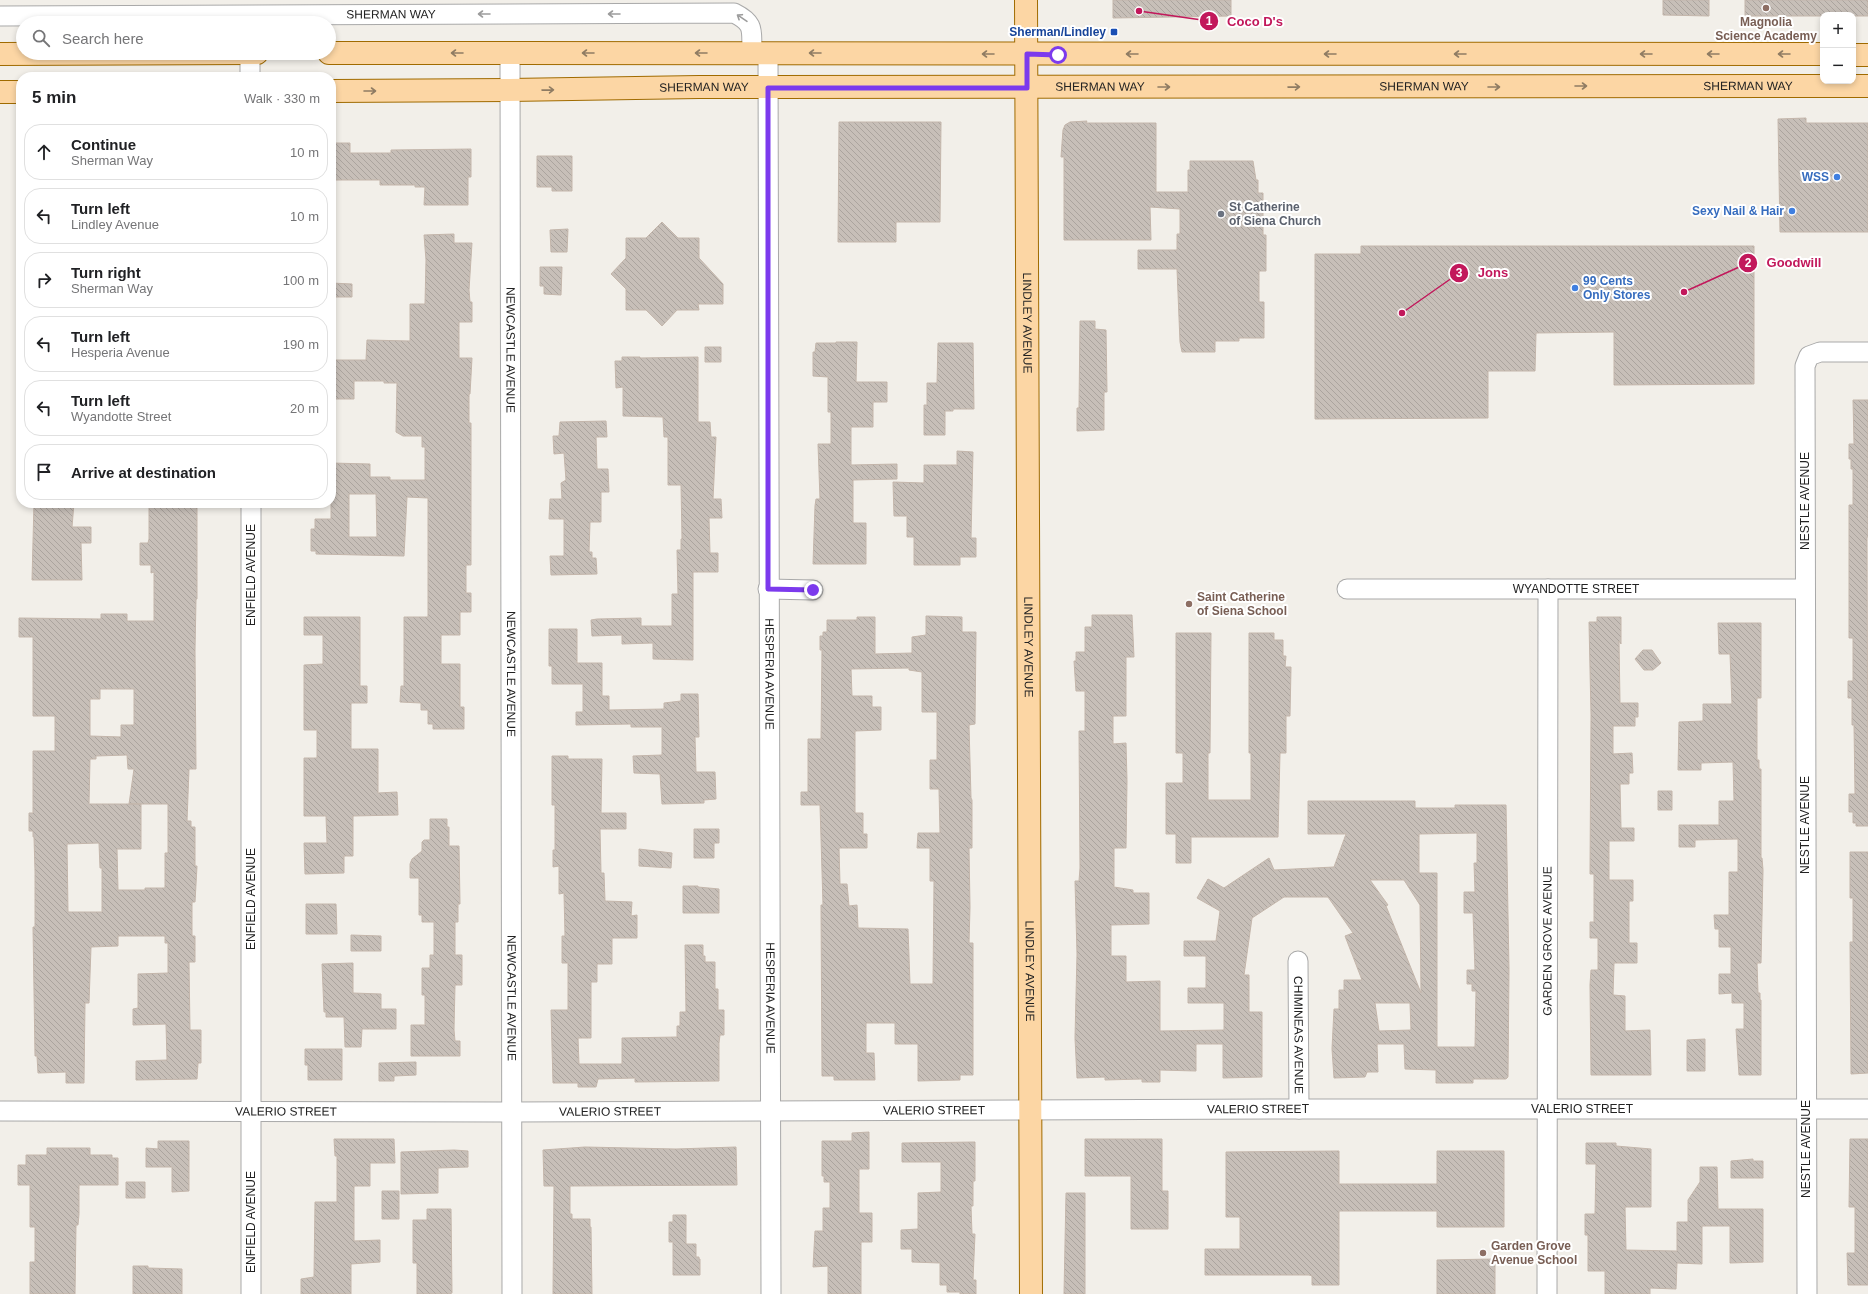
<!DOCTYPE html>
<meta charset="utf-8">
<style>
:root{--surface:#fff;--page:#f2f2f2;--text:#202124;--muted:#757577;--line:#e0e0e0}
body{margin:0;font-family:Helvetica,sans-serif;background:var(--page);color:var(--text)}
.controls{position:absolute;right:12px;top:12px;display:grid;overflow:hidden;border-radius:8px;box-shadow:0 2px 6px #0003}
.controls button{width:36px;height:36px;display:grid;place-items:center;padding:0;border:0;border-bottom:1px solid var(--line);background:var(--surface);color:var(--text);font:20px sans-serif}
.stop{position:absolute;width:12px;height:12px;margin:-9px;border:3px solid #7c3aed;border-radius:50%;background:#fff}
.stop.end{background:#7c3aed;border-color:#fff;box-shadow:0 1px 4px #0008}
.list{margin:0;padding:0;list-style:none}
h2{display:flex;justify-content:space-between;align-items:center;height:52px;margin:0;padding:0 16px;font-size:17px}
h2 small{font-size:13px;font-weight:400;color:var(--muted)}
.list li{display:grid;grid-template-columns:26px 1fr auto;gap:12px;align-items:center;box-sizing:border-box;height:56px;margin:0 8px 8px;padding:0 8px;border:1px solid var(--line);border-radius:16px}
.list b{display:block;font-size:15px;white-space:nowrap}
.list p{margin:0;font-size:13px;white-space:nowrap;color:var(--muted)}
.list em{font-size:13px;font-style:normal;color:var(--muted)}
.icon{flex:none;width:22px;height:22px;fill:none;stroke:currentColor;stroke-width:2;stroke-linecap:round;stroke-linejoin:round}
.map{position:relative;flex:none;width:1868px;height:1294px;overflow:hidden}
.search{position:absolute;background:var(--surface);box-shadow:0 2px 6px #0003;left:16px;top:16px;width:320px;height:44px;display:flex;align-items:center;gap:10px;box-sizing:border-box;padding:0 14px;border-radius:22px;color:var(--muted);font-size:15px}
.panel{position:absolute;background:var(--surface);box-shadow:0 2px 6px #0003;left:16px;top:72px;width:320px;height:436px;border-radius:16px}
.map>svg:first-child{display:block}
.building{fill:url(#building-back-hatch);stroke:#c4b6ab;fill-rule:evenodd}
.lines{fill:none;stroke-linecap:round;stroke-linejoin:round}
.minor-casing{stroke:#a9a9a9;stroke-width:21}
.major-casing{stroke:#a06b00;stroke-width:24}
.minor{stroke:#fff;stroke-width:19}
.major{stroke:#fcd6a4;stroke-width:22}
.oneway{stroke:#9c9c9c}
.oneway2{stroke:#8f7c63}
.route{stroke:#7c3aed;stroke-width:5}
.education-dot{fill:#8d6e63;stroke:#fff;stroke-width:1.5}
.transit-dot{fill:#1a4fb4;stroke:#fff;stroke-width:1.5}
.shop-dot{fill:#3f7fe0;stroke:#fff;stroke-width:1.5}
.worship-dot{fill:#6b7280;stroke:#fff;stroke-width:1.5}
.labels{text-anchor:middle;dominant-baseline:central;stroke-width:4;stroke-linejoin:round;paint-order:stroke}
.street-label{font-size:12px;fill:#222;stroke:#fff}
.education-label{font-size:12px;font-weight:bold;fill:#785e54;stroke:#fff;text-anchor:start}
.transit-label{font-size:12px;font-weight:bold;fill:#164399;stroke:#fff;text-anchor:end}
.shop-label{font-size:12px;font-weight:bold;fill:#366cbe;stroke:#fff;text-anchor:end}
.worship-label{font-size:12px;font-weight:bold;fill:#5b616d;stroke:#fff;text-anchor:start}
.leader{fill:none;stroke:#c2185b;stroke-width:1.5}
.callout-dot{fill:#c2185b;stroke:#fff;stroke-width:1.5}
.mark-label{font-size:12px;text-anchor:middle;font-weight:bold;fill:#fff}
.callout-label{font-size:13px;text-anchor:middle;font-weight:bold;fill:#c2185b;stroke:#fff;stroke-width:4;stroke-linejoin:round;paint-order:stroke}
</style>
<div class="map">
<svg width="1868" height="1294" viewBox="0 0 1868 1294">
<defs>
<pattern id="building-back-hatch" width="6" height="6" patternUnits="userSpaceOnUse"><rect width="6" height="6" fill="#c7bfb8"/><path d="M-1 5l2 2M0 0l6 6M5-1l2 2" fill="none" stroke="#aba49e"/></pattern>
</defs>
<rect width="100%" height="100%" fill="#f2efe9"/>
<!-- building -->
<path class="building" d="M1113,0H1231V16L1113,18Z
M1663,0H1709V16L1663,15Z
M1745,0H1868V16H1745Z
M1806,118V123H1868V232H1780L1778,119Z
M1087,121L1086,123H1156V192H1188V170H1190V161H1253L1256,180H1258V193H1263V235H1266V271H1259V302H1264V338H1239V341H1215V352H1182L1180,342L1177,269H1138V250H1177V234H1180V209L1150,207L1151,240H1064V157H1061L1063,130L1065,125L1070,122Z
M839,122H941L940,222H896V242H838Z
M331,143H350V153H391V150L471,149V177H468V205H424L425,187H415V185H380V180H331Z
M537,156H572V191H552V187H537Z
M662,222L678,238H699V258L723,284V304H698L699,310H677L662,326L646,310H626V289L611,274L626,258V238H646Z
M568,229L567,252H551L550,230Z
M454,234V243H472L469,290L470,302H472V322H459V358H472L470,394H469V423H471V565H466V593H471V612H460V635H441V664H460V707H464V729H433V724H428V710H421V703L400,702L401,686H404V617H428V498L407,497L404,556L316,554V551H311V529H315V519H331V463L370,464V477H390V480H425V447H422V436H403L396,432L397,383H384V381H354V399H331V360H366L367,340L410,341V304H425L426,260L424,235ZM349,494H376L377,537H349Z
M1361,246H1754V384L1614,385V332L1536,333L1535,371H1488V418L1315,419V254H1361Z
M540,267H562L561,295L544,294V286H540Z
M331,283L352,284V297H331Z
M1080,321H1095V329L1106,330L1107,392H1104V430L1077,431V408H1079Z
M836,342H857L856,382H887V402H873V427H851V465L897,464V479L853,480V523H866V564H813L815,506L816,499H820L818,444H831V412H828V377L813,376V352H815L816,343H836Z
M938,343H973L974,409H953V411H945V435H924V405H927V383H937Z
M705,347H721V362H705Z
M622,357H640V358L698,357V422H710L711,437H716L713,499H721L722,518H709L710,553H718V572H693V660L653,659V643L622,644V635L592,636L591,620L597,619L641,618V626H672V594H678L677,550H681V539H682L681,485H668V437H664L663,417L623,416V387L616,388L615,361H622Z
M1853,400H1868V537H1867L1868,826H1856V823H1853V812H1849V794H1855L1854,725H1852V698H1848V681H1853V638H1849V505H1853V469H1851V459H1849V444H1854Z
M606,421L607,437H596L597,469H608L609,492H601V522H590L589,552H592V558H596L597,574L551,575L550,556H564V519H549L550,499H562L561,483L566,480L564,453L554,454L553,436H559L560,422Z
M957,451L973,452L971,538H976V557H960V565H914V537H907V516H894L893,482L924,483V465H957Z
M34,503H74L72,527H91V543H81L82,580H32Z
M149,503H197V599H196L195,650L196,769H189L187,821H191V827H195V866H197L195,902H192V936H195V962H189L190,1030H201V1063H198L197,1079L136,1080V1061L167,1060L166,1024L133,1025V1009L138,1008V974L168,973V943H165V936H118V946L91,947L89,1003H85L84,1083H66V1072L38,1073L37,1056H35L33,927H35V871L34,837H33V831H29V813H33V751H55V716H33V637H19V618L101,619V614H127V621H154V572L151,573V565H140V543H148L149,539ZM100,689H134V725H121V737L90,736V699H100ZM127,755L128,769H134L129,804H168V853H165V888H145V890H118L117,849H141V804H89L90,759H96V756ZM99,843L100,868H102V912H68L67,844Z
M1092,615H1132L1134,657H1126V716H1113V744L1126,743L1127,781L1126,848H1114V887L1133,890V893H1149V924L1111,925V956H1126V982L1160,981V1031L1224,1030V1003H1188V988H1206V956H1184V941H1216L1220,911L1197,898L1208,879L1224,888L1269,858L1274,870L1334,867L1346,834H1308V801H1415V808H1455V805H1506L1509,970L1508,1077L1506,1079H1473V1083H1436V1070L1405,1069L1404,1044H1377L1378,1072H1367L1365,1077L1334,1078L1332,1049L1334,1009H1339V990H1344V980H1362L1345,936L1353,933L1328,897H1284L1252,918L1244,975H1249V1012H1262V1077L1223,1078V1044H1196V1071L1160,1070V1082H1142V1079L1105,1080V1077L1077,1078L1075,1038L1077,954L1075,881H1079L1080,868L1079,731H1085V691H1076L1074,661H1076V652H1085V627H1092ZM1477,833V863H1474L1475,892H1464V913H1473L1475,970H1467V984H1472V991H1476L1475,1047H1437V873H1419V834ZM1370,880H1404L1420,905L1421,993L1386,906L1388,905ZM1375,1003H1410L1411,1030L1379,1031Z
M926,616L962,617V632H976L975,724L969,725L971,798L972,800V848H969L970,907L969,943H973V1075H960V1080L918,1081V1044H895V1023H866V1053H874L875,1080H834V1076H822L821,905H823L820,805H801V792H808V739H821L822,650H820V636H823V632H827V620H857V617H875V654L912,653V637L926,635ZM909,668V670L922,672V712H937V760H930V789H939L940,833H918L917,848H930V881H934L933,984H910L908,929L858,928L857,905L849,906L847,884H840L839,848H867V834H863V813H855V731L881,730V707H872V696H852L851,669Z
M304,617H360V686H367V703H351V749H378V793L397,792L398,815L353,816V856H344V873L305,874L304,843H327L326,816H304V758H317V730H304V665L323,664V635H304Z
M1597,617H1621V644L1619,641L1620,703H1638V717H1635V726H1613V754L1632,753L1633,773H1629V784H1620L1621,828H1634V841H1609V880H1633V901H1629V943H1637V963H1614L1613,995L1625,996V1031L1650,1030L1651,1075H1591L1590,985L1591,970H1598V938H1590V922H1594V874H1590L1591,715L1589,622H1597Z
M1718,623H1761V698H1757V760H1759V769H1761V858H1762L1763,870L1761,963H1757L1758,993H1760V1000H1761V1075H1739L1736,1029H1744V1003H1732V993L1719,994V974H1731V947H1719V929H1715L1714,915H1729V872H1738V839L1695,840V847H1679V825H1719V801H1734L1733,762L1701,763V770H1678L1679,722L1703,721V704H1732L1730,654H1719Z
M549,629H577V663H602V696H609V710L664,709V703L681,701V694H698L699,737H695L696,772H715L716,799L704,800V803L662,804L660,774L634,773L633,756L662,755V727H631V724L576,725V712H583V684H552V666H549Z
M1176,633H1211L1210,753H1208V800H1251V753H1249V633H1274V640H1283V656H1286L1285,667H1291L1290,716H1286V753H1280L1278,837H1191V863H1176V834H1166V783H1183V753H1176Z
M1643,650H1652L1661,663L1653,670H1644L1635,659Z
M552,756H568V759H602L601,813H626V829H600L601,873H604L605,901L632,902L631,916L637,915V938H612V964H597V982H591V1038H578L579,1064H622V1038L677,1037V1026H680V1012H686L685,945H703V956H705V962H715V989H718V1010H724V1035H720L719,1043V1081L635,1082V1078L598,1079L596,1087H578V1083H553L551,1010H568V963H562V936H565L564,893L559,894V866L553,867V850H555V805H552Z
M1658,791H1672V810H1658Z
M430,819H447V827H449V846H459L460,904H458V922H455V955H462V985H455L454,1030L455,1041H460V1056H411V1025H425V995H422V968H430V955H434V922H422V915H419V878H410V864L412,859L422,851V842L424,840H430Z
M694,829H719V843H714V858H694Z
M639,849L672,853L671,868L639,866Z
M1850,852H1868V1073L1851,1074L1850,942H1853V898H1850Z
M683,886H698V887L719,889V913H683Z
M306,904H336L337,934H306Z
M351,935L381,936V951H351Z
M353,963V993L381,994V1009H396V1029H362L361,1047H345L344,1017H326V1012H324L322,964Z
M1705,1039V1071H1687V1040Z
M305,1049H342V1080H308V1065H305Z
M416,1062V1075L394,1076V1081H379V1063Z
M869,1132V1169H859V1213H872V1242H861V1294H828V1266L813,1267L815,1231H823V1208H830V1182H824V1176H822V1141H852V1133Z
M334,1139H394L395,1163H370V1186H354V1241L380,1240V1262L351,1264V1294H301V1279L314,1277L315,1202H337V1156H335Z
M1085,1139H1162V1191H1168V1229H1131V1176H1085Z
M1850,1139H1868V1285H1848L1847,1253H1855V1207H1849Z
M158,1141H189V1191L172,1192V1167H146V1148L158,1149Z
M975,1142V1181H973V1206H971L972,1234H975L973,1280H976V1294H960V1292H947V1285H940V1263L912,1262V1249H901V1230L918,1229V1193L941,1192V1162H902V1143Z
M1586,1143H1616V1146L1651,1149V1207H1625L1626,1250L1677,1251V1222H1688V1200L1700,1182V1167H1717L1718,1209H1763V1262L1730,1263V1226H1702V1264L1677,1263L1676,1289L1650,1288V1294H1605V1271H1588V1235H1585V1214H1595L1596,1164H1586Z
M585,1147L676,1149L736,1147L737,1185L570,1186V1214H572V1219H590V1227H591L592,1294H553L554,1186H544L543,1150Z
M47,1148H90V1155H112V1158H118V1185H79V1214L78,1225H76L75,1294H30V1262H35V1227H30V1185H18V1165H26V1155H47Z
M454,1150L468,1151V1167L438,1168V1193L401,1194V1152Z
M1339,1151V1184H1437V1151H1504V1227H1437V1211H1339V1285H1312V1276L1309,1275H1205V1249H1240V1217H1226V1152Z
M1753,1159V1161H1763V1178H1731V1161Z
M126,1182H145V1198H126Z
M382,1191H399V1219H382Z
M1066,1193H1085V1294H1064Z
M427,1209H451L452,1293L449,1294H417V1263H413V1220H427Z
M673,1215H686V1244H696V1257H699V1259H700V1275H673V1242H669V1222H673Z
M1495,1259V1294H1437V1260Z
M133,1266H148V1268L182,1269V1294H133Z"/>
<g class="lines">
<!-- minor casing -->
<g class="minor-casing">
<g id="minor">
<path id="s1" d="M0,16L734,13C756,24 751,31 752,53"/>
<path d="M250,53V77"/>
<path id="s2" d="M510,53L512,1294"/>
<path id="s3" d="M768,53L771,1294"/>
<path d="M251,503V1294"/>
<path d="M768,589L813,590"/>
<path id="s4" d="M1347,589H1805"/>
<path id="s5" d="M1298,961L1299,1109"/>
<path id="s6" d="M0,1111L511,1112L1299,1109H1868"/>
<path id="s7" d="M1547,1294L1548,589"/>
<path d="M1807,1294L1805,366L1809,356L1820,352H1868"/>
</g>
</g>
<!-- major casing -->
<g class="major-casing">
<g id="major">
<path id="s8" d="M1026,0L1031,1294"/>
<path d="M329,53L1823,54"/>
<path d="M0,54L257,53"/>
<path d="M1853,55H1868"/>
<path id="s9" d="M331,91L509,90L699,87L1868,86"/>
<path d="M0,92H21"/>
</g>
</g>
<!-- minor -->
<use href="#minor" class="minor"/>
<!-- major -->
<use href="#major" class="major"/>
</g>
<!-- one-way arrows -->
<defs><path id="oneway-shaft" d="M-6 0H5M1.5-3L5.5 0L1.5 3" fill="none" stroke-width="1.6" stroke-linecap="round" stroke-linejoin="round"/></defs>
<g class="oneway">
<use href="#oneway-shaft" transform="translate(484 14) rotate(180)"/>
<use href="#oneway-shaft" transform="translate(614 14) rotate(180)"/>
<use href="#oneway-shaft" transform="translate(742 18) rotate(-146)"/>
</g>
<g class="oneway2">
<use href="#oneway-shaft" transform="translate(457 53) rotate(-180)"/>
<use href="#oneway-shaft" transform="translate(588 53) rotate(180)"/>
<use href="#oneway-shaft" transform="translate(701 53) rotate(-180)"/>
<use href="#oneway-shaft" transform="translate(815 53) rotate(180)"/>
<use href="#oneway-shaft" transform="translate(988 54) rotate(-180)"/>
<use href="#oneway-shaft" transform="translate(1132 54) rotate(180)"/>
<use href="#oneway-shaft" transform="translate(1330 54) rotate(-180)"/>
<use href="#oneway-shaft" transform="translate(1460 54) rotate(-180)"/>
<use href="#oneway-shaft" transform="translate(1646 54) rotate(180)"/>
<use href="#oneway-shaft" transform="translate(1713 54) rotate(-180)"/>
<use href="#oneway-shaft" transform="translate(1784 54) rotate(-180)"/>
<use href="#oneway-shaft" transform="translate(1581 86)"/>
<use href="#oneway-shaft" transform="translate(1164 87)"/>
<use href="#oneway-shaft" transform="translate(1294 87) rotate(-1)"/>
<use href="#oneway-shaft" transform="translate(1494 87)"/>
<use href="#oneway-shaft" transform="translate(548 90) rotate(-1)"/>
<use href="#oneway-shaft" transform="translate(370 91)"/>
</g>
<g class="lines">
<!-- route -->
<path class="route" d="M813,590L768,589V88H1027V54L1058,55"/>
</g>
<!-- markers -->
<g class="education-dot">
<circle cx="1766" cy="8" r="4"/>
<circle cx="1189" cy="604" r="4"/>
<circle cx="1483" cy="1253" r="4"/>
</g>
<rect class="transit-dot" x="1110" y="28" width="8" height="8" rx="2"/>
<g class="shop-dot">
<circle cx="1837" cy="177" r="4"/>
<circle cx="1792" cy="211" r="4"/>
<circle cx="1575" cy="288" r="4"/>
</g>
<circle class="worship-dot" cx="1221" cy="214" r="4"/>
<g class="labels">
<!-- street labels -->
<g class="street-label">
<text stroke="none"><textPath href="#s1" startOffset="391">SHERMAN WAY</textPath></text>
<text stroke="none"><textPath href="#s9" startOffset="1417">SHERMAN WAY</textPath></text>
<text stroke="none"><textPath href="#s9" startOffset="769">SHERMAN WAY</textPath></text>
<text stroke="none"><textPath href="#s9" startOffset="1093">SHERMAN WAY</textPath></text>
<text stroke="none"><textPath href="#s9" startOffset="373">SHERMAN WAY</textPath></text>
<text stroke="none"><textPath href="#s8" startOffset="323">LINDLEY AVENUE</textPath></text>
<text stroke="none"><textPath href="#s2" startOffset="297">NEWCASTLE AVENUE</textPath></text>
<text transform="translate(1805 501) rotate(-90)">NESTLE AVENUE</text>
<text transform="translate(251 575) rotate(-90)">ENFIELD AVENUE</text>
<text stroke="none"><textPath href="#s4" startOffset="229">WYANDOTTE STREET</textPath></text>
<text stroke="none"><textPath href="#s8" startOffset="647">LINDLEY AVENUE</textPath></text>
<text stroke="none"><textPath href="#s2" startOffset="621">NEWCASTLE AVENUE</textPath></text>
<text stroke="none"><textPath href="#s3" startOffset="621">HESPERIA AVENUE</textPath></text>
<text transform="translate(1805 825) rotate(-90)">NESTLE AVENUE</text>
<text transform="translate(251 899) rotate(-90)">ENFIELD AVENUE</text>
<text stroke="none"><textPath href="#s7" startOffset="353">GARDEN GROVE AVENUE</textPath></text>
<text stroke="none"><textPath href="#s8" startOffset="971">LINDLEY AVENUE</textPath></text>
<text stroke="none"><textPath href="#s2" startOffset="945">NEWCASTLE AVENUE</textPath></text>
<text stroke="none"><textPath href="#s3" startOffset="945">HESPERIA AVENUE</textPath></text>
<text stroke="none"><textPath href="#s5" startOffset="74">CHIMINEAS AVENUE</textPath></text>
<text stroke="none"><textPath href="#s6" startOffset="1258">VALERIO STREET</textPath></text>
<text stroke="none"><textPath href="#s6" startOffset="1582">VALERIO STREET</textPath></text>
<text stroke="none"><textPath href="#s6" startOffset="934">VALERIO STREET</textPath></text>
<text stroke="none"><textPath href="#s6" startOffset="286">VALERIO STREET</textPath></text>
<text stroke="none"><textPath href="#s6" startOffset="610">VALERIO STREET</textPath></text>
<text transform="translate(1806 1149) rotate(-90)">NESTLE AVENUE</text>
<text transform="translate(251 1222) rotate(-90)">ENFIELD AVENUE</text>
</g>
<!-- education labels -->
<g class="education-label">
<text x="1766" y="22" text-anchor="middle">Magnolia<tspan x="1766" dy="14">Science Academy</tspan></text>
<text x="1197" y="597">Saint Catherine<tspan x="1197" dy="14">of Siena School</tspan></text>
<text x="1491" y="1246">Garden Grove<tspan x="1491" dy="14">Avenue School</tspan></text>
</g>
<!-- transit labels -->
<g class="transit-label">
<text x="1106" y="32">Sherman/Lindley</text>
</g>
<!-- shop labels -->
<g class="shop-label">
<text x="1829" y="177">WSS</text>
<text x="1784" y="211">Sexy Nail &amp; Hair</text>
<text x="1583" y="281" text-anchor="start">99 Cents<tspan x="1583" dy="14">Only Stores</tspan></text>
</g>
<!-- worship labels -->
<g class="worship-label">
<text x="1229" y="207">St Catherine<tspan x="1229" dy="14">of Siena Church</tspan></text>
</g>
</g>
<!-- callouts -->
<path class="leader" d="M1139 11L1209 21M1684 292L1748 263M1402 313L1459 273"/>
<g class="callout-dot">
<circle cx="1139" cy="11" r="4"/>
<circle cx="1684" cy="292" r="4"/>
<circle cx="1402" cy="313" r="4"/>
<circle cx="1209" cy="21" r="10"/>
<circle cx="1748" cy="263" r="10"/>
<circle cx="1459" cy="273" r="10"/>
</g>
<g class="mark-label">
<text x="1209" y="25">1</text>
<text x="1748" y="267">2</text>
<text x="1459" y="277">3</text>
</g>
<g class="callout-label">
<text x="1255" y="26">Coco D's</text>
<text x="1794" y="267">Goodwill</text>
<text x="1493" y="277">Jons</text>
</g>
</svg>
<div class="controls">
<button>+</button>
<button>−</button>
</div>
<div class="stop" style="left:1058px;top:55px"></div>
<div class="stop end" style="left:813px;top:590px"></div>
<div class="search"><svg class="icon" aria-label="search" viewBox="0 0 24 24"><circle cx="10" cy="10" r="6"/><path d="M15 15l6 6"/></svg>Search here</div>
<section class="panel">
<h2>5 min<small>Walk · 330 m</small></h2>
<ul class="list">
<li><svg class="icon" aria-label="ahead" viewBox="0 0 24 24"><path d="M12 20V5M6 11l6-6 6 6"/></svg><div><b>Continue</b><p>Sherman Way</p></div><em>10 m</em></li>
<li><svg class="icon" aria-label="left" viewBox="0 0 24 24"><path d="M17 20v-9H6M10 6l-5 5 5 5"/></svg><div><b>Turn left</b><p>Lindley Avenue</p></div><em>10 m</em></li>
<li><svg class="icon" aria-label="right" viewBox="0 0 24 24"><path d="M7 20v-9h11M14 6l5 5-5 5"/></svg><div><b>Turn right</b><p>Sherman Way</p></div><em>100 m</em></li>
<li><svg class="icon" aria-label="left" viewBox="0 0 24 24"><path d="M17 20v-9H6M10 6l-5 5 5 5"/></svg><div><b>Turn left</b><p>Hesperia Avenue</p></div><em>190 m</em></li>
<li><svg class="icon" aria-label="left" viewBox="0 0 24 24"><path d="M17 20v-9H6M10 6l-5 5 5 5"/></svg><div><b>Turn left</b><p>Wyandotte Street</p></div><em>20 m</em></li>
<li><svg class="icon" aria-label="arrive" viewBox="0 0 24 24"><path d="M6 21V4h12l-3 4 3 4H6"/></svg><div><b>Arrive at destination</b></div></li>
</ul>
</section>
</div>
